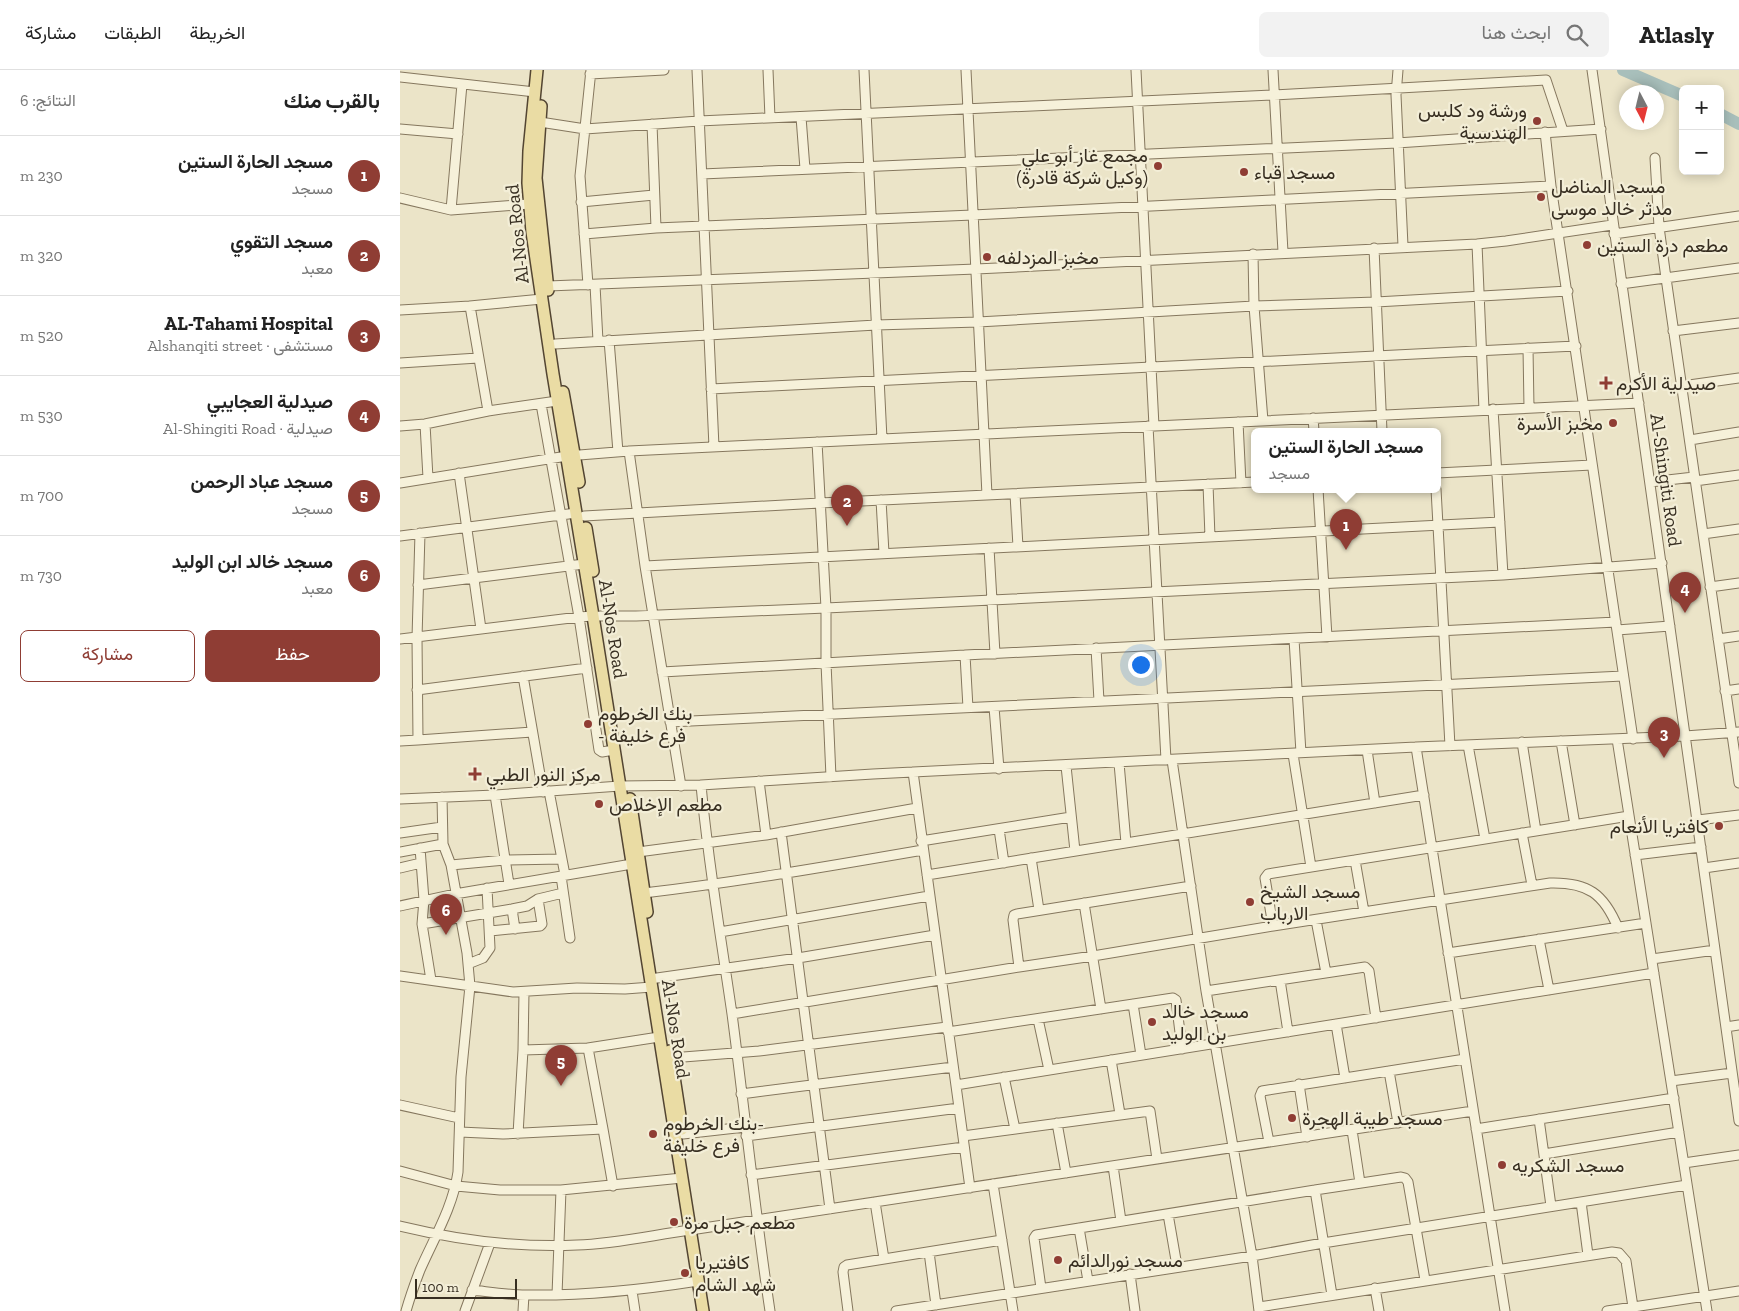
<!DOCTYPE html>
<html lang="ar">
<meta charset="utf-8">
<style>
:root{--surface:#fff;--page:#f2f2f2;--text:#222;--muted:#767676;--line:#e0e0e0;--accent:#8f3d34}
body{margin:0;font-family:"Zilla Slab",Vazirmatn,serif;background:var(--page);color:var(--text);direction:rtl}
.controls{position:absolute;right:15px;top:15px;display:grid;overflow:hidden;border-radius:8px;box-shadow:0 2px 12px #0003}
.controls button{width:45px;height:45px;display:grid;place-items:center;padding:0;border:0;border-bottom:1px solid var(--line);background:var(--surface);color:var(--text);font:25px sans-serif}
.compass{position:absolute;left:1219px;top:15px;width:45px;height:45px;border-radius:50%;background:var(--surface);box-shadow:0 2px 12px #0003;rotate:173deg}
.scale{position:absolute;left:15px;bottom:12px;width:102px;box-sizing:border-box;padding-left:5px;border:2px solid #372e21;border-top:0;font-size:14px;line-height:18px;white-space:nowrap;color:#372e21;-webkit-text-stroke:4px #f3eed7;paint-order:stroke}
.you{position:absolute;left:740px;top:594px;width:18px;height:18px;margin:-12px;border:4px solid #fff;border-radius:50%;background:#1a73e8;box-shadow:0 0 0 8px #1a73e833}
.badge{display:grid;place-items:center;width:32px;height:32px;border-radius:50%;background:var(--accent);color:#fff;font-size:16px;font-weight:700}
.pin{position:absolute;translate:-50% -41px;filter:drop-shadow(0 1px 2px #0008)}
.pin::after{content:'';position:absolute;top:26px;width:18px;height:15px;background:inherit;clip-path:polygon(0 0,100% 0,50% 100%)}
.popup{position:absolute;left:851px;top:358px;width:190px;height:65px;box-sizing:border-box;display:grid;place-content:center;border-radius:8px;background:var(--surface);filter:drop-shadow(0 1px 4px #0005);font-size:16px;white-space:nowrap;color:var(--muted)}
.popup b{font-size:19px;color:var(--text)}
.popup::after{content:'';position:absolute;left:50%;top:100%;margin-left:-10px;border:10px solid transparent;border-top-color:var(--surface)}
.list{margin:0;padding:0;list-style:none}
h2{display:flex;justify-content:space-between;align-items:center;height:65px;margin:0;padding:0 20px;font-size:21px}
h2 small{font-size:16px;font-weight:400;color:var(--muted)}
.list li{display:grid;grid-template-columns:32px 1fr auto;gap:15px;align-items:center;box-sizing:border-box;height:80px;padding:0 20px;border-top:1px solid var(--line)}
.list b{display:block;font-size:19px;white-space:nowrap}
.list p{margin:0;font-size:16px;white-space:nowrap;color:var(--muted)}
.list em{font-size:16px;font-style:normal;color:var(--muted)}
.actions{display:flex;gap:10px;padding:15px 20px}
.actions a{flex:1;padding:11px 0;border:1px solid var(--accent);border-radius:8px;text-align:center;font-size:18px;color:var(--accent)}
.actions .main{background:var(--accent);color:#fff}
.icon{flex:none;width:28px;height:28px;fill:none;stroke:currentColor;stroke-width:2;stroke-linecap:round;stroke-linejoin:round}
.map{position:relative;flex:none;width:1339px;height:1241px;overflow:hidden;direction:ltr}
header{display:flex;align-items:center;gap:30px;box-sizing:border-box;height:70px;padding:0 25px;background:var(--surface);border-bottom:1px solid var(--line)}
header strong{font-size:24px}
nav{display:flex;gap:28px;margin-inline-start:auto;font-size:18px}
.search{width:350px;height:45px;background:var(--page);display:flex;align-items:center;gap:12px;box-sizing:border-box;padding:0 18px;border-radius:8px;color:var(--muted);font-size:19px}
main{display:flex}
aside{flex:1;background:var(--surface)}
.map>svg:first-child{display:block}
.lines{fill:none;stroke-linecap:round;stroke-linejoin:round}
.river{stroke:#a8bfbb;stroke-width:12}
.minor-casing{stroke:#85775e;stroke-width:11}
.major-casing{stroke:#534532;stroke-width:14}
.minor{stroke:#f6f1da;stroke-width:9}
.major{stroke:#eadca4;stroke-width:11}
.poi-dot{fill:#8f3d34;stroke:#f3eed7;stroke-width:2}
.labels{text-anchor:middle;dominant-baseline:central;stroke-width:4.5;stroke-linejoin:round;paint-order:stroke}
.poi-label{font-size:19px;fill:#372e21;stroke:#f3eed7;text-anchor:start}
.street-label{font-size:19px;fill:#372e21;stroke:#f3eed7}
</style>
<header>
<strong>Atlasly</strong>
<div class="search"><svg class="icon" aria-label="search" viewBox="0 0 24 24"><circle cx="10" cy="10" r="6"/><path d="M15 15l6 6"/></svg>ابحث هنا</div>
<nav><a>الخريطة</a><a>الطبقات</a><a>مشاركة</a></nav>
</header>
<main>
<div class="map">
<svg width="1339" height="1241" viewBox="0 0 1339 1241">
<rect width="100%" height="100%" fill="#ebe4c8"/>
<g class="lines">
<!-- river -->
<path class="river" d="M1223,0L1283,26
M1320,44L1339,54"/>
<!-- minor casing -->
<g class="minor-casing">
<path id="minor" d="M297,0L314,377
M368,0L370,48
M464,0L482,369
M566,0L587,425
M736,0L754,356
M873,0L883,182
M998,0L996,25L1003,176
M1192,0L1339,1051
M190,4L264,0
M0,7L135,22
M401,47L405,99
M140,52L185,59L299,51L874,25L1146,10L1163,61
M252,54L256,158
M0,59L58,64
M1255,88L1259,157L1266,208L1339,713
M302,104L997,73L1201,59
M1151,116L1233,669
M0,128L51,140L129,134
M181,132L254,125
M51,140L62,14
M184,164L256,158L573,145L1151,116L1145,62
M1214,164L1339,146
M1077,174L1084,340
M974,178L982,361
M853,184L854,236L863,351
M1221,214L1339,198
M188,215L180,106L191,0
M195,215L198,271
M148,216L576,199L1077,174L1106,171L1212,155
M70,236L88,341
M0,240L70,236L142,229
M1273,261L1339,253
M209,270L218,382
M155,274L476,255L578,252L854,236L976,232L1168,221
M1128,278L1129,338
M0,293L78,288
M1282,316L1339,308
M311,319L1176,276
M141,334L179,547L199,680L202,682L214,680
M1093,339L1103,505
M913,348L914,361
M838,352L841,413
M25,354L28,408
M0,356L25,354L88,341L157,331
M748,356L766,690
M1290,370L1339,362
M417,372L426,538V593L431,707
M229,381L245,496L281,716
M59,403L81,559
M1037,403L1192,395
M1295,411L1339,405
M1250,412L1294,407
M0,413L167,386L229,381L1239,333
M808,414L810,467
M918,419L927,567
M1036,419L1050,676
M615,424L618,477
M481,430L484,483
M184,446L420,433L855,412
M1303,464L1339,459
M0,466L176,443
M589,478L595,584
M245,496L1100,452
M18,515L184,494
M1310,517L1339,513
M200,546H236L426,538L1103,505L1262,493
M1217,560L1270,556
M0,569L179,547L193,546
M894,569L901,683
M1318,569L1339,566
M696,578L699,631
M565,585L568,638
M262,602L565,585L1216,552
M123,606L143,722
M17,620L187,598
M1325,621L1339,619
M594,637L599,699
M270,652L1223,606
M1217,669L1307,1241
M18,670L132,662
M0,671L18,670L17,568L20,463
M1161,671L1175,755
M1122,672L1136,761
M1068,675L1085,769
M1016,677L1105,1241
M967,680L975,733
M893,684L911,797
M772,690L806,921L852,1186L859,1241
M719,693L726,773
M666,696L675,781
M513,702L570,1118
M359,711L366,765
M301,715C308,792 321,868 332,944C345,1043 355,1142 370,1241
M149,721L165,805
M95,725L109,814
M0,729L95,725L220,716L301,715L473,704L1016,677L1285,666L1339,662
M1298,750L1339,745
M599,759L604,793
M381,762L430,1139
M0,763L42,757
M1122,763L1132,815
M521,771L671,747
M20,778L24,830L22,854L31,910
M0,782L43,774
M238,782L366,765L517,738
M1235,785L1301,777
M631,788L639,840
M955,790L964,842
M51,795L105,790L162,789
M0,798L21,793
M1304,798L1339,793
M527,805L1024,725
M161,806L170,868
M244,823C338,812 430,796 523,780
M684,833L701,939
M0,836L55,824L232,794
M112,839L115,859
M916,850L926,903
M22,854L112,839L127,836L138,829L163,823
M873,856L865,808L868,804L1229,746
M90,861L140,856L142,854L138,829
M320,862L529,826
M1139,869L1149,920
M1048,883L1246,853
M1252,889L1315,880
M68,894L83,888L90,878L87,818
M619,897L613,850L614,845L617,844L791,816
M0,906L113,922L177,918L225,919L252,917
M250,909L398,888L535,865
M880,910L888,962
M806,921L965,897L969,901L976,948
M733,934L741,985
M332,944L619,897L693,886L873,856L1150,813C1188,812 1204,824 1218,858
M638,949L649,1000
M936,954L945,1008
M1326,957L1339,955
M548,962L773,928L776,930L782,979
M188,978L203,1059
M123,980L188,978L259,967
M271,988L359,981L547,957
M711,990L720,1044
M989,1001L998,1053
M604,1007L615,1059
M1271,1011L1332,1003
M899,1014L907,1067
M556,1015L1254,903
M341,1024L553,997
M0,1035L59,1048
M1139,1049L1151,1136
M657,1053L666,1103
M1076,1059L1274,1028
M952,1060L960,1113
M60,1062L103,1064L203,1059L213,1116
M118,1064L123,980L124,922
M283,1064L345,1057
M346,1066L559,1038
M563,1066L750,1041L757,1089
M869,1072L860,1026L862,1021L1065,989
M1144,1084L1279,1062
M1284,1093L1339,1085
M713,1096L721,1151
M0,1101L56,1116L100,1120H161L282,1108
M351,1105L564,1077
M593,1114L613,1241
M915,1120L932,1225
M475,1132L484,1189
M1181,1132L1188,1185
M768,1144L777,1196
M0,1156C58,1170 117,1178 177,1175C215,1174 253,1165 290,1160
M679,1158L688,1211
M297,1159L1073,1041
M529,1182L536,1235
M730,1204L735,1241
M641,1218L634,1168L636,1165L915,1120L1001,1107L1005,1108L1008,1112L1025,1210
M975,1218L979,1241
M72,1220C90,1222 108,1225 126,1225C184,1226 241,1220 298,1211
M232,1221L235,1241
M157,1225L161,1120
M859,1237L1212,1182L1219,1183L1226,1191L1233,1237
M6,1241C10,1227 15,1213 20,1200C34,1168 53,1137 58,1102L61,1007L70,916L67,883L51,795L43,774L42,727
M65,1241L90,1173
M123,1241L124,1225
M448,1241L443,1202L444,1197L447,1195L602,1170
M496,1241L852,1186L923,1173L1287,1115
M1207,1241L1339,1221"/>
</g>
<!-- major casing -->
<g class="major-casing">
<path id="major" d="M137,0L129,81L128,113L132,162L153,304L193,546L303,1241
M141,36L136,108L148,220
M163,322L179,412
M186,458L193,501
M230,729L247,842
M270,981L282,1059"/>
</g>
<!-- minor -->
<use href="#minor" class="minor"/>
<!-- major -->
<use href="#major" class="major"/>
</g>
<!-- markers -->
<g class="poi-dot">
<circle cx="1137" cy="51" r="5"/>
<circle cx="758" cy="96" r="5"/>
<circle cx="844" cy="102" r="5"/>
<circle cx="1141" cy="127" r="5"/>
<circle cx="1187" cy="175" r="5"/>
<circle cx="587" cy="187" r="5"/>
<path d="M1203.5 305.5h5v5h5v5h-5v5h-5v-5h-5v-5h5z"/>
<circle cx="1213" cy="353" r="5"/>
<circle cx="188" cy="654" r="5"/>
<path d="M72.5 696.5h5v5h5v5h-5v5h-5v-5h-5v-5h5z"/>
<circle cx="199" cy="734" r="5"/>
<circle cx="1319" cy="756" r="5"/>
<circle cx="850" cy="832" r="5"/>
<circle cx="752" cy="952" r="5"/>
<circle cx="892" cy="1048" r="5"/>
<circle cx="253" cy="1064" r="5"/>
<circle cx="1102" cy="1095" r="5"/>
<circle cx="274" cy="1152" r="5"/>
<circle cx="658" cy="1190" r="5"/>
<circle cx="285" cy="1203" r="5"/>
</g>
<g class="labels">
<!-- poi labels -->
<g class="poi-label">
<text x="1127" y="40" text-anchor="end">ورشة ود كلبس<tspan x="1127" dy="22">الهندسية</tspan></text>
<text x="748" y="85" text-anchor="end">مجمع غاز أبو علي<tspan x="748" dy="22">(وكيل شركة قادرة)</tspan></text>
<text x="854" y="102">مسجد قباء</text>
<text x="1151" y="116">مسجد المناضل<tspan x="1151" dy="22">مدثر خالد موسى</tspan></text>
<text x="1197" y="175">مطعم درة الستين</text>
<text x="597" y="187">مخبز المزدلفه</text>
<text x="1216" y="313">صيدلية الأكرم</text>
<text x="1203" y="353" text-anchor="end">مخبز الأسرة</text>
<text x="198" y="643">بنك الخرطوم<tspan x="198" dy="22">- فرع خليفة</tspan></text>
<text x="86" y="704">مركز النور الطبي</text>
<text x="209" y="734">مطعم الإخلاص</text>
<text x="1309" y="756" text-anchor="end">كافتريا الأنعام</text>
<text x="860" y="821">مسجد الشيخ<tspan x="860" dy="22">الارباب</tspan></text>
<text x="762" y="941">مسجد خالد<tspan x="762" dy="22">بن الوليد</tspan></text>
<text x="902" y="1048">مسجد طيبة الهجرة</text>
<text x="263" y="1053">بنك الخرطوم-<tspan x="263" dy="22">فرع خليفة</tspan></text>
<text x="1112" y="1095">مسجد الشكريه</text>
<text x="284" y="1152">مطعم جبل مرة</text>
<text x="668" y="1190">مسجد نورالدائم</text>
<text x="295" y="1192">كافتيريا<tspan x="295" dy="22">شهد الشام</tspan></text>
</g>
<!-- street labels -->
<g class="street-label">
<text transform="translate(117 164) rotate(-96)">Al-Nos Road</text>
<text transform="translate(1266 410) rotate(82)">Al-Shingiti Road</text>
<text transform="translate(213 559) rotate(81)">Al-Nos Road</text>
<text transform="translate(276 959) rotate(81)">Al-Nos Road</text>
</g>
</g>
</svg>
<div class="controls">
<button>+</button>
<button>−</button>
</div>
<svg class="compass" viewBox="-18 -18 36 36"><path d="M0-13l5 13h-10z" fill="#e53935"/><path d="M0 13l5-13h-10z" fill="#767676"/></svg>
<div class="scale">100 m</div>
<div class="you"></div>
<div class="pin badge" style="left:946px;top:480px">1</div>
<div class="popup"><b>مسجد الحارة الستين</b>مسجد</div>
<div class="pin badge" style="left:447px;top:456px">2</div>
<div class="pin badge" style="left:1264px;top:688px">3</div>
<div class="pin badge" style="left:1285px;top:543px">4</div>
<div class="pin badge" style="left:161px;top:1016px">5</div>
<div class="pin badge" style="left:46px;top:865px">6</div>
</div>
<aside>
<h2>بالقرب منك<small>النتائج: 6</small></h2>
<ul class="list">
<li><span class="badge">1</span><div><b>مسجد الحارة الستين</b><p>مسجد</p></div><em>230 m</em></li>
<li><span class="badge">2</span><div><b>مسجد التقوي</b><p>معبد</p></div><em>320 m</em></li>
<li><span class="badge">3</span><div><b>AL-Tahami Hospital</b><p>مستشفى · Alshanqiti street</p></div><em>520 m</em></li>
<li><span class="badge">4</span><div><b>صيدلية العجايبي</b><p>صيدلية · Al-Shingiti Road</p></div><em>530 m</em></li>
<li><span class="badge">5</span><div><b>مسجد عباد الرحمن</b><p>مسجد</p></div><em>700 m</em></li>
<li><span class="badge">6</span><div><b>مسجد خالد ابن الوليد</b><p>معبد</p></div><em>730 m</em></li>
</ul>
<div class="actions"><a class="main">حفظ</a><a>مشاركة</a></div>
</aside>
</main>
